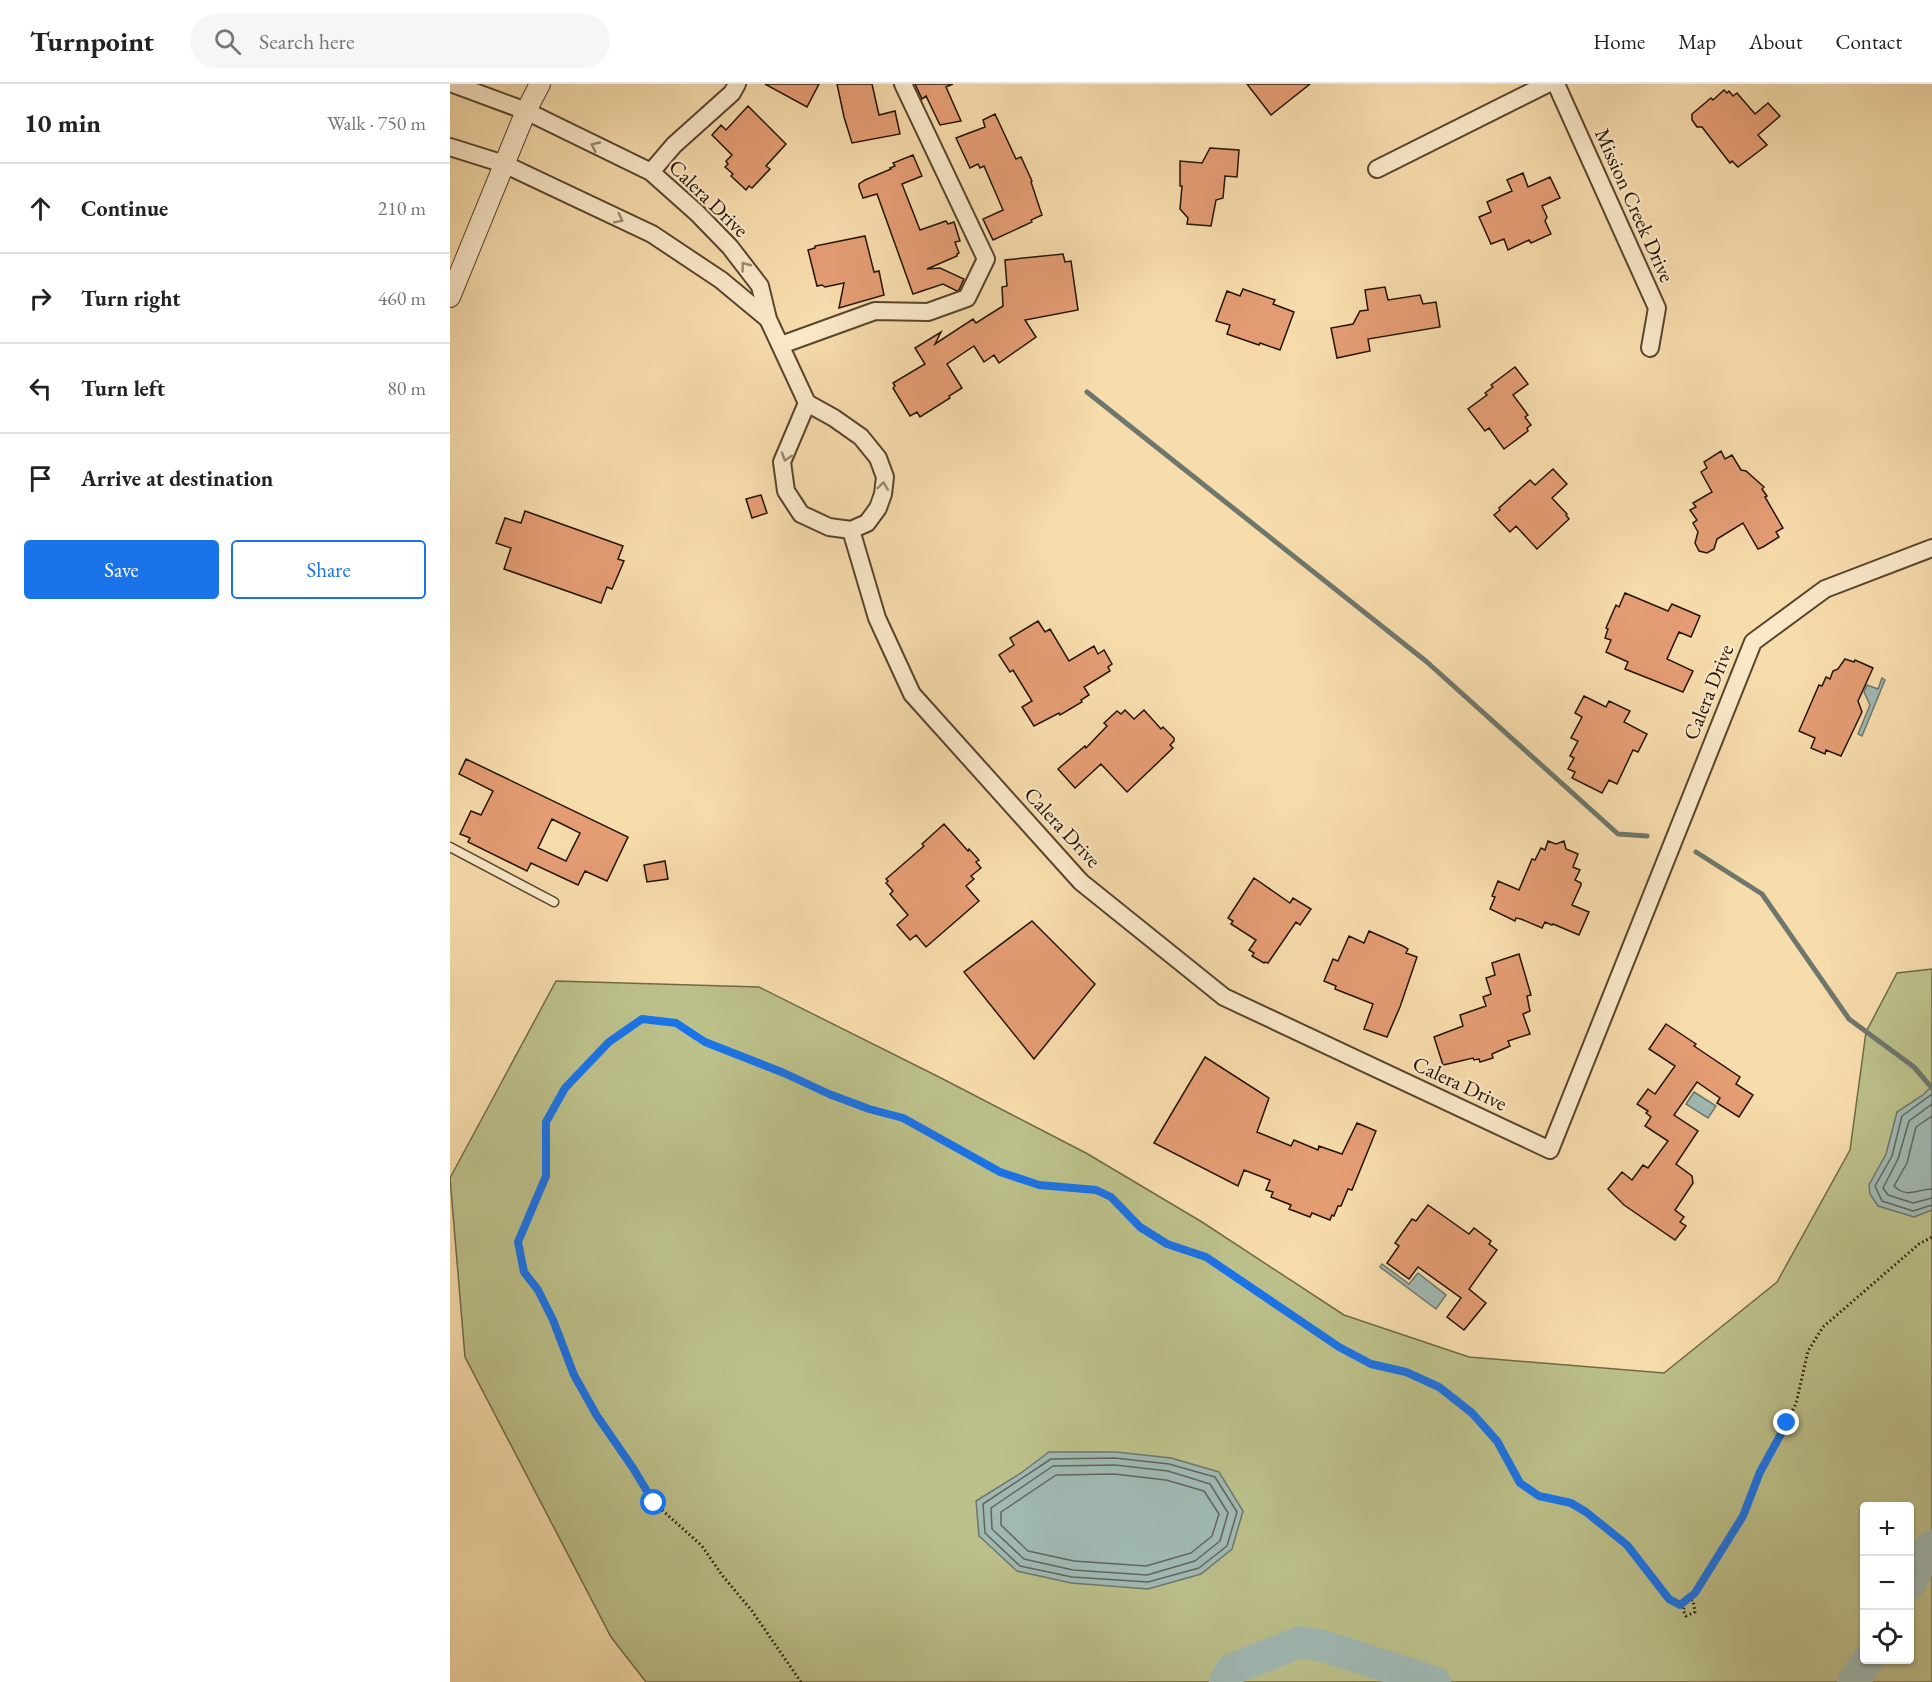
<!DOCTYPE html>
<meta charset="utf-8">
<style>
:root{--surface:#fff;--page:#f6f6f6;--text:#222;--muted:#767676;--line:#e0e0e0;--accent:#1a73e8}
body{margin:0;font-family:"EB Garamond",serif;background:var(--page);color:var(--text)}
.controls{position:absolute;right:18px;bottom:18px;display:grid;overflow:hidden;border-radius:6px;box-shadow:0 2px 4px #0004}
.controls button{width:54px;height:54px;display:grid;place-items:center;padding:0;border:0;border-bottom:2px solid var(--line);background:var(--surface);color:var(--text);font:30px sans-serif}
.stop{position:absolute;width:18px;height:18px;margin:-14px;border:4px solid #1a73e8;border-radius:50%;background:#fff}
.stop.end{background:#1a73e8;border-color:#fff;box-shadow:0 2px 6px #0008}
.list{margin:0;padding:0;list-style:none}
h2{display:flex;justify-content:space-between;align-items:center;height:78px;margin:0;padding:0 24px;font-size:26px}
h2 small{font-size:20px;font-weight:400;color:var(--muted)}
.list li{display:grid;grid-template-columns:39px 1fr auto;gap:18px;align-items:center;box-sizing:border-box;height:90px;padding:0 24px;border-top:2px solid var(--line)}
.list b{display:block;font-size:22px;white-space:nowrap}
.list em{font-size:20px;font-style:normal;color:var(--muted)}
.actions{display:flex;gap:12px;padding:18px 24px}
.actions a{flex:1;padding:14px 0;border:2px solid var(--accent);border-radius:6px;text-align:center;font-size:21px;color:var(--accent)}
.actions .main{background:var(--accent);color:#fff}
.icon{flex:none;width:33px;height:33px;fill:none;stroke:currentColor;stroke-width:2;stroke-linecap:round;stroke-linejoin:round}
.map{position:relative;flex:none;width:1482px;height:1598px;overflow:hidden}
header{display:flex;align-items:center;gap:36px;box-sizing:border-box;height:84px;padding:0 30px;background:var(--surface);border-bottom:2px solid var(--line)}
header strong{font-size:28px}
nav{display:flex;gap:33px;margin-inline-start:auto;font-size:21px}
.search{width:420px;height:54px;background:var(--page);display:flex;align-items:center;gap:15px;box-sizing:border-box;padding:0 21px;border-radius:33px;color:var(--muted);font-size:22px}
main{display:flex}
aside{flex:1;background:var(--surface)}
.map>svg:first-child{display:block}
.green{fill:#bcc08a;stroke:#706a47;stroke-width:1.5;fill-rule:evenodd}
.water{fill:#a0b9b3;stroke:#6e776d;stroke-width:1.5}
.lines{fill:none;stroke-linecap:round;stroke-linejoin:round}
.shore{stroke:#62665c;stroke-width:1.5}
.stream{stroke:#6e776d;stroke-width:5}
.river{stroke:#a0b9b3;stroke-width:32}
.building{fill:#e59d74;stroke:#231304;stroke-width:1.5;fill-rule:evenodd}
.service-casing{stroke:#58452e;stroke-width:11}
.minor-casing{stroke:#58452e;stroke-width:20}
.tertiary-casing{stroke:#58452e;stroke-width:22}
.path{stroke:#231304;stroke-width:3;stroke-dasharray:1.5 3;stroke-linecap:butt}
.service{stroke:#fae8c9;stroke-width:8}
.minor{stroke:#fae8c9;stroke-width:16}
.tertiary{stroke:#fae8c9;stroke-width:20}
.oneway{stroke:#998870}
.route{stroke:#1a73e8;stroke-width:8}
.labels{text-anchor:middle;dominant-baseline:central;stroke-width:4.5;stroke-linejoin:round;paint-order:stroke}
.street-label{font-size:21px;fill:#231304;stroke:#fae8c9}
</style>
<header>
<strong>Turnpoint</strong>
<div class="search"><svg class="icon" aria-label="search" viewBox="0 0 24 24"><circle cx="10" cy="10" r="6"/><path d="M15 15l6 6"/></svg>Search here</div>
<nav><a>Home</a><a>Map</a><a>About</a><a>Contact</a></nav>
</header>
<main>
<aside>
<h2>10 min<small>Walk · 750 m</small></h2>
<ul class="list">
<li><svg class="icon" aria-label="ahead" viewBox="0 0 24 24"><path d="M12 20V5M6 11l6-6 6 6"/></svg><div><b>Continue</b></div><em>210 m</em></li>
<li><svg class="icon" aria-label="right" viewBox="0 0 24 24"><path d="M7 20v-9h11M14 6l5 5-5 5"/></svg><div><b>Turn right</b></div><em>460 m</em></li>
<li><svg class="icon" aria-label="left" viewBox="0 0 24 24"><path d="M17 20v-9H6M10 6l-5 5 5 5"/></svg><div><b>Turn left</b></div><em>80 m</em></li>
<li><svg class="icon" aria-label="arrive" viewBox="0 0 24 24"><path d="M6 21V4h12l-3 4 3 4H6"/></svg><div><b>Arrive at destination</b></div></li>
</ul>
<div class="actions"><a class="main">Save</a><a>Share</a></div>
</aside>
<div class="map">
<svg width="1482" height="1598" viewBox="0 0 1482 1598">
<rect width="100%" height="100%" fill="#f7dcac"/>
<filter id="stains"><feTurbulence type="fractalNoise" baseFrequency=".00333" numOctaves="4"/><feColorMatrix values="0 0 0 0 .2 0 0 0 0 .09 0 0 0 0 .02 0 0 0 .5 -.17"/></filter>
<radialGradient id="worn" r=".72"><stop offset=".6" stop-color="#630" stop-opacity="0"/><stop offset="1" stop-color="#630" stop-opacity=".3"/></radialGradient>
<!-- green -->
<path class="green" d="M1482,885V1598H196L161,1553L15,1273L0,1094L106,897L309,903L489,993L636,1069L752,1138L894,1231L1019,1273L1214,1289L1327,1198L1400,1066L1416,948L1447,889ZM1414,1422H1460V1576H1414Z"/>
<!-- water -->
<path class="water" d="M1432,594L1435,596L1412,652L1408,650L1420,621L1414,608L1417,601L1428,605Z
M1482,1002V1126L1464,1133L1428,1122L1420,1110L1419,1101L1436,1070L1447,1028L1473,1011Z
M1244,1008L1266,1022L1258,1034L1236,1020Z
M932,1180L959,1200L968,1189L996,1211L986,1225L930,1183Z
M599,1368H666L721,1374L769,1388L793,1427L782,1465L751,1490L698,1505L621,1499L567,1487L529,1452L526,1417L571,1389Z"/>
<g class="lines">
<!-- shore -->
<path class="shore" d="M1482,1010L1452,1032L1442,1072L1425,1102L1432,1117L1463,1127L1482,1121
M1482,1020L1459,1037L1448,1075L1433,1104L1438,1111L1463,1119L1482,1114
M1482,1032L1466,1043L1457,1079L1444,1102C1457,1115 1467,1105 1482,1105
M665,1374L719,1380L765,1393L787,1428L777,1462L749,1484L698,1498L622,1493L570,1482L535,1449L533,1420L601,1375Z
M665,1381L718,1387L760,1400L778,1429L770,1457L745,1477L697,1491L623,1486L574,1475L542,1445L541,1424L603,1382Z
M664,1390L716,1396L754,1407L769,1430L762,1452L741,1469L696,1482L624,1477L578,1467L551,1441V1428L606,1391Z"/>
<!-- stream -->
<path class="stream" d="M637,308L977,578L1168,750L1197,752
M1246,768L1312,810L1399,935L1464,983L1482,1004"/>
<!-- river -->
<path class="river" d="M1460,1500L1475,1469L1482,1462
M775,1598L782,1585L850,1558L873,1562L985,1598
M1403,1598L1418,1576"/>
</g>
<!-- building -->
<path class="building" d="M315,0H369L357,23Z
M387,0H422L429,31L445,27L450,50L402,59L394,33Z
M465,0H503L496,3L511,37L490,41L476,12L472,15Z
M797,0H860L821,31Z
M1274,6L1277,9L1279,7L1283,12L1287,9L1305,30L1318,19L1330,32L1308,51L1317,61L1288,83L1282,77L1280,79L1252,43H1247L1242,36V30L1261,14L1263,16Z
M298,22L336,60L316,82L320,85L302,104L299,102L296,106L281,92L283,90L275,83L278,80L276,77L282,71L262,51L271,41L276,46Z
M545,30L566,75L571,73L582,97L581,98L592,131L581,136L582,138L543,156L533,135L553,126L534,82L530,84L528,80L520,84L506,54L535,43L533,36Z
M760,64L789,66L787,93L775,92L773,114L766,116L761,142L737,140L738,134L730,125L732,102H730V77L752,79Z
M463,71L472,92L452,100L470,146L496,137L498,140L504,138L510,157L505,158L509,169L507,170V172L477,185L490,184L514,195L509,206L507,207L493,200L463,210L427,110L413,114L409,103V100L415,96L441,85L440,84L445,82L443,79Z
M1073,89L1078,103L1100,93L1110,114L1092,122L1097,133L1095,137L1101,150L1081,159L1079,156L1058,166L1054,155L1041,160L1029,133L1041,128L1037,118L1062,107L1057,96Z
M415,152L424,188L429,187L434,211L389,224L394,199L375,203L372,201L367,202L358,166L365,164V162Z
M613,170L615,178L621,177L628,226L575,236L586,253L549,279L544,271L534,278L524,262L497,280L512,304L499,312L500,314L470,333L467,328L460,332L443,304L445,302L443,299L475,280L465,264L491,248L485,260L523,235L526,239L553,222L552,203L557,202L555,176Z
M935,203L938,216L970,211L973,220L986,218L990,243L918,255L920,267L887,274L881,244L903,240L910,227L918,226L915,206Z
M793,205L825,216L823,220L844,228L830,266L810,259L809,261L777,250L780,241L766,237L777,207L790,212Z
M1065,283L1078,300L1063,311L1078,331L1075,333L1081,341L1077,344L1078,347L1054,365L1039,344L1035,347L1018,325L1037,311L1035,309L1043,303L1041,301Z
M1271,367L1275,375L1282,371L1291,386L1296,387L1314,403L1312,405L1317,412L1315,413L1333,444L1326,448L1329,453L1313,463L1308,465L1293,439L1267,455L1264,465L1257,469L1249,467L1245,459L1248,448L1243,439L1247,436L1240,426L1246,423L1243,419L1262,408L1251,388L1257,384L1254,378Z
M1103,385L1117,400L1102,414L1117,430L1116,431L1119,435L1087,465L1066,442L1060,448L1044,431L1050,426L1049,424L1080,396L1085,401Z
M311,411L317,429L302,434L296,415Z
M75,427L173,462L168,475L174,477L162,505L157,503L151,519L54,485L61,464L46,459L55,434L71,439Z
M1175,509L1218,527L1222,520L1250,532L1241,553L1229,548L1217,575L1243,587L1233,608L1175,585L1178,578L1156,568L1161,556L1155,554L1158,545L1156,544L1166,521L1169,523Z
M588,537L595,548L600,545L619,577L644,562L648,570L654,566L662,580L658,583L660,587L634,603L639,611L631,616L632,618L610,631L609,629L584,642L572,623L582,617L566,591L563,586L560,588L549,571L564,561L560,554Z
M1395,575L1404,578L1405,576L1423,584L1408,617L1412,628L1391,672L1376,666L1375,670L1361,664L1365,654L1349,647L1369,601L1372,602L1376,593L1380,595L1383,587L1388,585Z
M1134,612L1156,623L1159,617L1180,627L1174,638L1197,650L1188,668L1183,666L1167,700L1159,696L1152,709L1122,694L1125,688L1118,685L1124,674L1120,672L1128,657L1121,654L1132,633L1125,629Z
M675,626L684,635L694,626L711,645L713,643L724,654V657L720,661L723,664L677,708L651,680L625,704L608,685L635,662L636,664L657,642L654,639L667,627L671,630Z
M16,675L178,753L157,797L135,787L128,801L81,779L77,787L18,758L20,754L10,750L21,727L31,731L43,707L9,690ZM102,735L130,749L116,777L88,764Z
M494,740L518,767L519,765L529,776L526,778L531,784L521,792L524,795L516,802L529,817L476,863L466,851L460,856L447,841L458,831L440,810L443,807L436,799L438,797L436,795L474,762L472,760Z
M1098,757L1106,760L1114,757L1116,765L1128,770L1123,783L1130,786L1125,796L1131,799V801L1122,821L1139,828L1129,851L1103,840L1102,841L1095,838L1092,844L1071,835L1066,834L1065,837L1040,825L1045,813L1042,812L1048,797L1069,806L1082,775L1085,776L1091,764L1095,766Z
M215,777L218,795L197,798L194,781Z
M804,794L840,819L843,814L861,825L850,841L846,838L818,879L815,878L814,879L802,872L804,869L799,866L806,856L781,840L783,837L778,834Z
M582,837L645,900L584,975L514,888Z
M919,847L953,862L958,865L956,869L967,873L950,923L937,953L914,945L923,920L885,905L886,902L874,897L883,875L888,877L899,852L914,859Z
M1069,870L1081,911L1077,912L1080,927L1073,930L1080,950L1058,957L1060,962L1042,970L1043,974L1030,978L1029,975L1024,976L1023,974L993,981L984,953L1013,942L1010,931L1036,922L1033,913L1041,910L1036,894L1045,891L1042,879Z
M1216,940L1246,960L1244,962L1290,993L1286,1000L1303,1011L1289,1033L1267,1019L1270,1014L1247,998L1224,1031L1248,1047L1226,1080L1242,1092L1243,1099L1225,1126L1234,1133L1230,1138L1236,1142L1225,1156L1174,1121L1158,1105L1172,1088L1182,1096L1193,1081L1198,1084L1218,1057L1195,1042L1201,1033L1196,1029L1198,1027L1187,1020L1198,1005L1205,1010L1225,982L1199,965Z
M755,973L819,1014L807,1048L841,1062L844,1056L868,1066L869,1062L892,1070L907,1039L926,1047L902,1106L898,1105L891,1122H888L884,1132L882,1131L880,1136L862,1129L860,1133L839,1125L841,1121L821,1113L823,1108L816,1106L820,1096L794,1086L788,1102L704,1059Z
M978,1121L1019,1150L1024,1144L1041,1157L1039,1160L1047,1166L1019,1205L1036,1219L1014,1246L997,1233L1011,1214L968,1183L959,1195L937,1179L949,1162L945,1159L962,1135L966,1137Z"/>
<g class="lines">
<!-- service casing -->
<g class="service-casing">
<path id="service" d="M0,763L104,818"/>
</g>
<!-- minor casing -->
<g class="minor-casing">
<path id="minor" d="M3,0L76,27L201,88L247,129L280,163L310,202L318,235L357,319L384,334L411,353L428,374L435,393L433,410L428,424L417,439L401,446L379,443L351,430L336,407L332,378L357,319
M1106,0L1207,224L1200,264
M0,63L54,80L202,150L271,196L318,235
M927,85L1097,0
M201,88L224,61L282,9L287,0
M331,261L425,227L478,228L517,214L536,175L453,0
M401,446L427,534L462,610L631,798L774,913L1100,1066L1303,558L1375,505L1482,464"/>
</g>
<!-- tertiary casing -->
<g class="tertiary-casing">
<path id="tertiary" d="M0,213L76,27L90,0"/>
</g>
<!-- path -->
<path class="path" d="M1237,1515L1243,1516L1245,1528L1236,1532L1233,1526Z
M351,1598L302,1527L272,1491L252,1462L204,1419L183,1384L147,1332L116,1273L103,1236L88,1206L74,1188L68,1158L96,1092V1038L115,1004L159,958L192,935L226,939L255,958L334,989L379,1010L419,1025L453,1034L550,1088L589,1101L646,1106L661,1113L690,1143L717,1160L756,1173L889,1263L921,1279L956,1288L989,1303L1022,1329L1047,1357L1070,1399L1089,1412L1121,1419L1136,1428L1177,1461L1219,1515L1230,1521L1245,1509L1293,1432L1310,1388L1346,1320L1358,1267L1373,1243L1469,1160L1482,1153"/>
<!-- service -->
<use href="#service" class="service"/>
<!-- minor -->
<use href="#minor" class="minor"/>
<!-- tertiary -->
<use href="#tertiary" class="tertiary"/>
</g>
<!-- one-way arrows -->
<defs><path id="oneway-chevron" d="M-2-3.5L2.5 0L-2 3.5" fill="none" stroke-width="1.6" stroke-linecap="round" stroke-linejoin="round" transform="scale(1.5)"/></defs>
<g class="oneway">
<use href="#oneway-chevron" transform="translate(145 62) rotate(-155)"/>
<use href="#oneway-chevron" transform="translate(169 135) rotate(26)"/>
<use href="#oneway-chevron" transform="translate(295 182) rotate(-127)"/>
<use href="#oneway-chevron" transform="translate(336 373) rotate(108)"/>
<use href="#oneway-chevron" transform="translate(433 402) rotate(-82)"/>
</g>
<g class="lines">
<!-- route -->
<path class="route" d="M204,1419L183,1384L147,1332L124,1291L103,1236L88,1206L74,1188L68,1158L96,1092V1038L115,1004L159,958L192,935L226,939L255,958L334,989L379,1010L419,1025L453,1034L550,1088L589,1101L646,1106L661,1113L690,1143L717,1160L756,1173L889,1263L921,1280L956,1288L989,1303L1022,1329L1047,1357L1070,1399L1089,1412L1121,1419L1136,1428L1177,1461L1219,1515L1230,1521L1245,1509L1293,1432L1310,1388L1337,1339"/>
</g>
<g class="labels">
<!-- street labels -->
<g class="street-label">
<text transform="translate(259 114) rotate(44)">Calera Drive</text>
<text transform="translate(1185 121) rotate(66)">Mission Creek Drive</text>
<text transform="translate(1258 608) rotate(-68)">Calera Drive</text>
<text transform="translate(613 743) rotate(47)">Calera Drive</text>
<text transform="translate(1010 999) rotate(25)">Calera Drive</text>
</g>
</g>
<rect width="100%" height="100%" filter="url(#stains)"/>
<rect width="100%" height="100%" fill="url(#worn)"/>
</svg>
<div class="controls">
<button>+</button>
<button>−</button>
<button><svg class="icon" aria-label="locate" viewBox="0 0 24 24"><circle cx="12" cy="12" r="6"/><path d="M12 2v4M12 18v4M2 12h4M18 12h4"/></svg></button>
</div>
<div class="stop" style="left:204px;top:1419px"></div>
<div class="stop end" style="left:1337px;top:1339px"></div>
</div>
</main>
